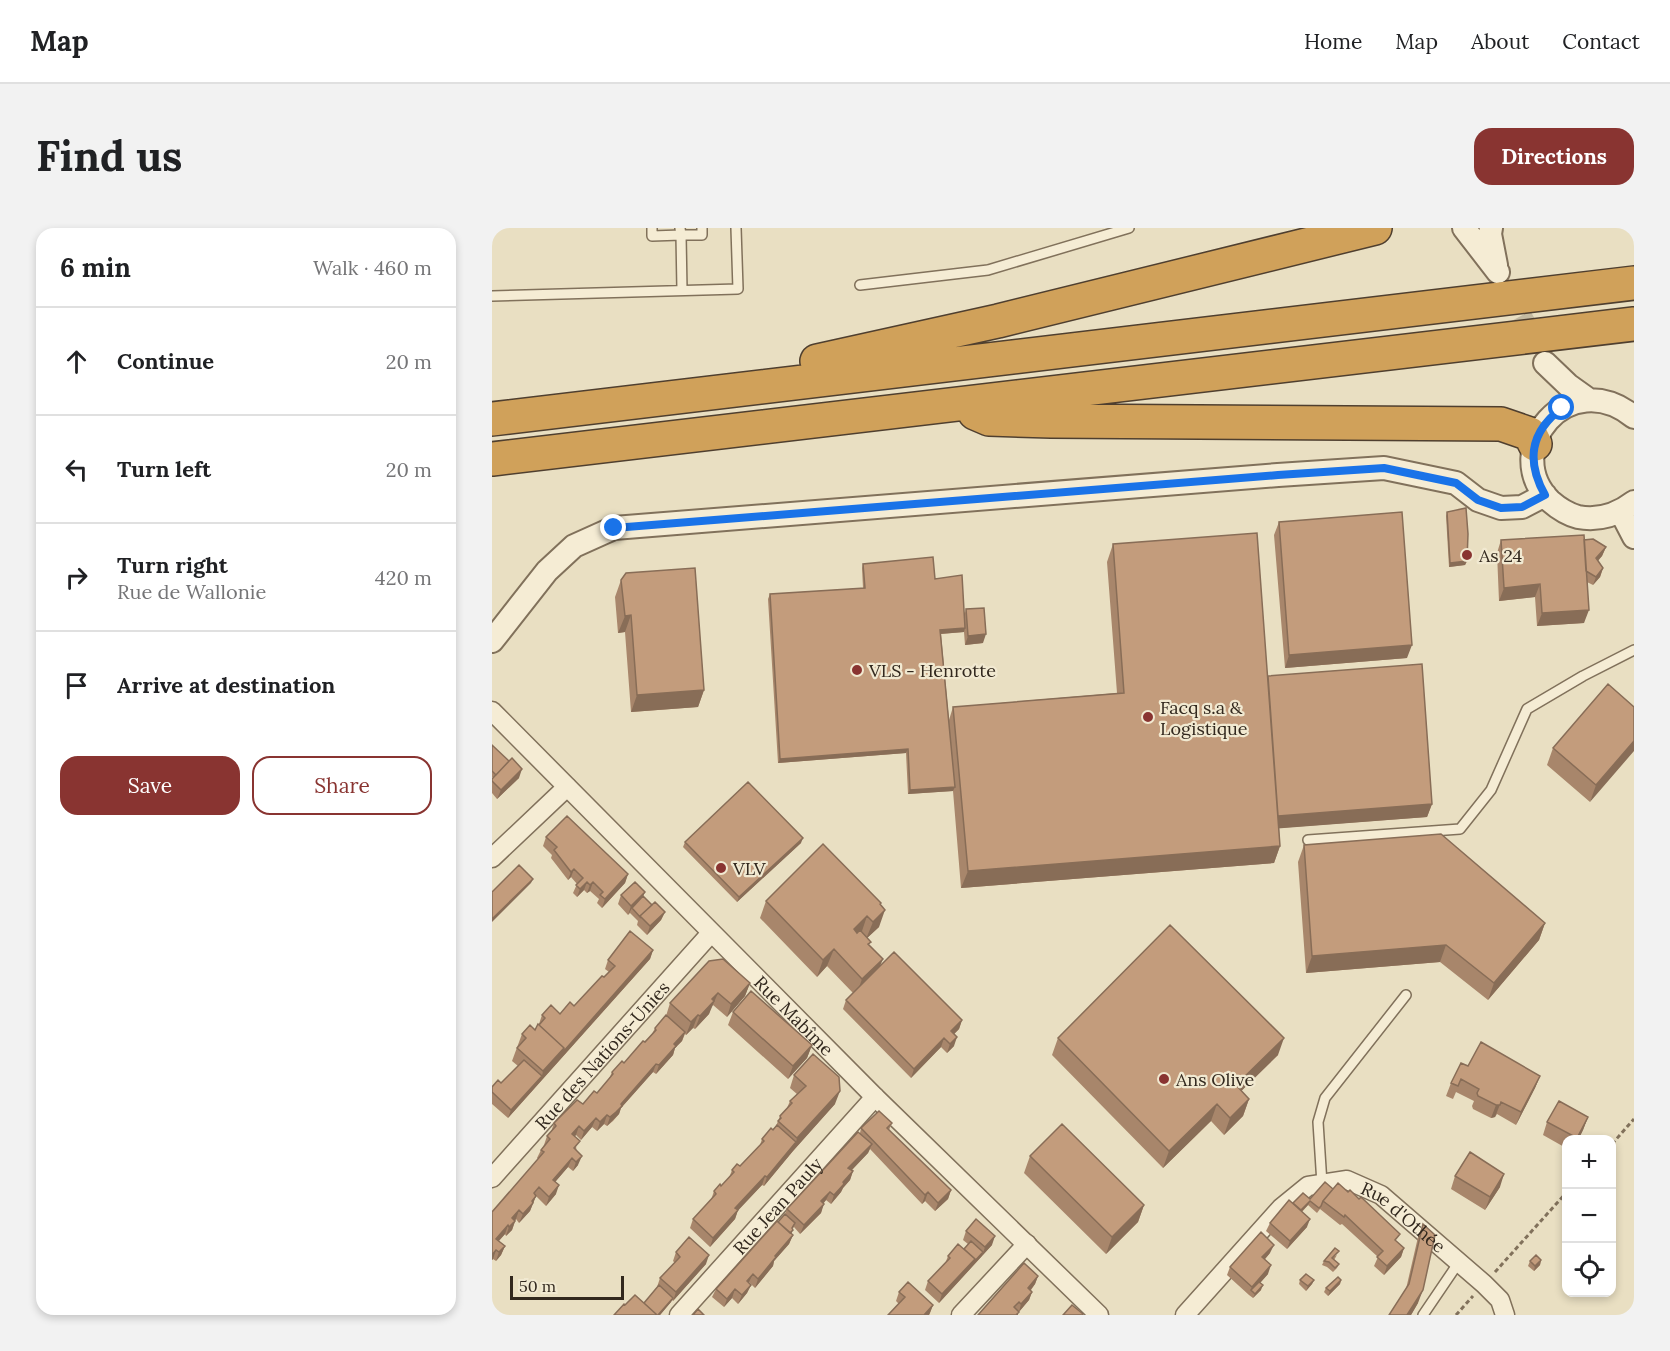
<!DOCTYPE html>
<meta charset="utf-8">
<style>
:root{--surface:#fff;--page:#f2f2f2;--text:#202124;--muted:#757577;--line:#e0e0e0;--accent:#893431}
body{margin:0;font-family:Lora,serif;background:var(--page);color:var(--text)}
.controls{position:absolute;right:18px;bottom:18px;display:grid;overflow:hidden;border-radius:12px;box-shadow:0 3px 9px #0003}
.controls button{width:54px;height:54px;display:grid;place-items:center;padding:0;border:0;border-bottom:2px solid var(--line);background:var(--surface);color:var(--text);font:30px sans-serif}
.scale{position:absolute;left:18px;bottom:15px;width:114px;box-sizing:border-box;padding-left:6px;border:3px solid #32281e;border-top:0;font-size:16px;line-height:21px;white-space:nowrap;color:#32281e;-webkit-text-stroke:4px #f1e9d1;paint-order:stroke}
.stop{position:absolute;width:18px;height:18px;margin:-14px;border:4px solid #1a73e8;border-radius:50%;background:#fff}
.stop.end{background:#1a73e8;border-color:#fff;box-shadow:0 2px 6px #0008}
.list{margin:0;padding:0;list-style:none}
h2{display:flex;justify-content:space-between;align-items:center;height:78px;margin:0;padding:0 24px;font-size:26px}
h2 small{font-size:20px;font-weight:400;color:var(--muted)}
.list li{display:grid;grid-template-columns:39px 1fr auto;gap:18px;align-items:center;box-sizing:border-box;height:108px;padding:0 24px;border-top:2px solid var(--line)}
.list b{display:block;font-size:22px;white-space:nowrap}
.list p{margin:0;font-size:20px;white-space:nowrap;color:var(--muted)}
.list em{font-size:20px;font-style:normal;color:var(--muted)}
.actions{display:flex;gap:12px;padding:18px 24px}
.actions a{flex:1;padding:14px 0;border:2px solid var(--accent);border-radius:18px;text-align:center;font-size:21px;color:var(--accent)}
.actions .main{background:var(--accent);color:#fff}
.icon{flex:none;width:33px;height:33px;fill:none;stroke:currentColor;stroke-width:2;stroke-linecap:round;stroke-linejoin:round}
.map{position:relative;flex:none;width:1142px;height:1087px;overflow:hidden;border-radius:18px}
header{display:flex;align-items:center;gap:36px;box-sizing:border-box;height:84px;padding:0 30px;background:var(--surface);border-bottom:2px solid var(--line)}
header strong{font-size:28px}
nav{display:flex;gap:33px;margin-inline-start:auto;font-size:21px}
.intro{display:flex;align-items:center;justify-content:space-between;box-sizing:border-box;height:144px;padding:0 36px}
h1{margin:0;font-size:42px}
.button{padding:15px 27px;border-radius:18px;background:var(--accent);color:#fff;font-size:21px;font-weight:700}
main{display:flex;gap:36px;padding:0 36px}
aside{flex:1;background:var(--surface);border-radius:18px;box-shadow:0 3px 9px #0003}
.map>svg:first-child{display:block}
.lines{fill:none;stroke-linecap:round;stroke-linejoin:round}
.tertiary-tunnel{stroke:#c4baa1;stroke-width:22;stroke-dasharray:22 11;stroke-linecap:butt}
.service-casing{stroke:#81715b;stroke-width:12}
.minor-casing{stroke:#81715b;stroke-width:21}
.tertiary-casing{stroke:#81715b;stroke-width:26}
.motorway-casing{stroke:#4f3f2f;stroke-width:36}
.path{stroke:#81715b;stroke-width:3;stroke-dasharray:4.5 3;stroke-linecap:butt}
.service{stroke:#f5ecd4;stroke-width:9}
.minor{stroke:#f5ecd4;stroke-width:18}
.tertiary{stroke:#f5ecd4;stroke-width:22}
.motorway{stroke:#d0a15a;stroke-width:33}
.wall{fill:#a8866b}
.shaded-wall{fill:#886d57}
.building{fill:#c39c7c;stroke:#886d57;stroke-width:1.5}
.route{stroke:#1a73e8;stroke-width:8}
.poi-dot{fill:#893431;stroke:#f1e9d1;stroke-width:2}
.labels{text-anchor:middle;dominant-baseline:central;stroke-width:4.5;stroke-linejoin:round;paint-order:stroke}
.poi-label{font-size:18px;fill:#32281e;stroke:#f1e9d1;text-anchor:start}
.street-label{font-size:18px;fill:#32281e;stroke:#f1e9d1}
</style>
<header>
<strong>Map</strong>
<nav><a>Home</a><a>Map</a><a>About</a><a>Contact</a></nav>
</header>
<div class="intro"><h1>Find us</h1><a class="button">Directions</a></div>
<main>
<aside>
<h2>6 min<small>Walk · 460 m</small></h2>
<ul class="list">
<li><svg class="icon" aria-label="ahead" viewBox="0 0 24 24"><path d="M12 20V5M6 11l6-6 6 6"/></svg><div><b>Continue</b></div><em>20 m</em></li>
<li><svg class="icon" aria-label="left" viewBox="0 0 24 24"><path d="M17 20v-9H6M10 6l-5 5 5 5"/></svg><div><b>Turn left</b></div><em>20 m</em></li>
<li><svg class="icon" aria-label="right" viewBox="0 0 24 24"><path d="M7 20v-9h11M14 6l5 5-5 5"/></svg><div><b>Turn right</b><p>Rue de Wallonie</p></div><em>420 m</em></li>
<li><svg class="icon" aria-label="arrive" viewBox="0 0 24 24"><path d="M6 21V4h12l-3 4 3 4H6"/></svg><div><b>Arrive at destination</b></div></li>
</ul>
<div class="actions"><a class="main">Save</a><a>Share</a></div>
</aside>
<div class="map">
<svg width="1142" height="1087" viewBox="0 0 1142 1087">
<rect width="100%" height="100%" fill="#e9dfc2"/>
<g class="lines">
<!-- tertiary-tunnel -->
<path class="tertiary-tunnel" d="M1013,59L1046,120"/>
<!-- service casing -->
<g class="service-casing">
<path id="service" d="M160,0V8L189,7L190,62
M188,0L189,7H210V0
M368,57L496,42L637,0
M0,68L246,61L244,0
M816,612L968,601L999,562L1035,481L1091,448L1142,422
M830,956L826,894L833,870L914,767
M931,1087L967,1034"/>
</g>
<!-- minor casing -->
<g class="minor-casing">
<g id="minor">
<path id="s1" d="M0,483L383,869L607,1087"/>
<path d="M0,630L75,559"/>
<path id="s2" d="M0,950L219,705"/>
<path id="s3" d="M187,1087L383,869"/>
<path d="M469,1087L535,1016"/>
<path id="s4" d="M693,1087L789,980L816,958L855,952L889,967L992,1056L1008,1072L1013,1087"/>
</g>
</g>
<!-- tertiary casing -->
<g class="tertiary-casing">
<path id="tertiary" d="M972,0L1006,44
M999,0L998,6L1004,37
M1053,135L1076,157L1097,172
M1142,189C1076,136 1007,222 1058,273C1066,280 1075,286 1086,289C1107,293 1125,287 1142,274
M1129,284L1142,309
M0,413L55,343L82,318L122,300L786,247L892,240L964,255L986,272L1009,280L1030,279L1053,267"/>
</g>
<!-- motorway casing -->
<g class="motorway-casing">
<path id="motorway" d="M325,133L506,93L883,0
M483,185L497,191L559,193L1009,196L1038,206L1043,216
M0,191L1142,55
M0,231L1142,96"/>
</g>
<!-- path -->
<path class="path" d="M1120,916L1142,891
M1003,1044L1074,965
M964,1087L981,1068"/>
<!-- service -->
<use href="#service" class="service"/>
<!-- minor -->
<use href="#minor" class="minor"/>
<!-- tertiary -->
<use href="#tertiary" class="tertiary"/>
<!-- motorway -->
<use href="#motorway" class="motorway"/>
</g>
<!-- wall -->
<path class="wall" d="M955,284L975,333L973,337L957,339L954,288Z
M787,294L915,430L793,440L782,307Z
M1009,312L1114,319L1110,328L1106,333L1111,340L1108,349L1101,357L1095,354L1092,395L1045,398L1043,369L1007,373L1005,325Z
M621,316L776,448L940,576L935,589L787,600L788,618L782,635L469,660L461,563L416,566L414,525L286,535L276,371L278,366L371,360L370,340L371,336L443,351L473,385L474,381L491,415L473,417L472,404L449,406L457,492L461,479L625,465L615,334Z
M129,352L212,462L206,479L139,484L133,404L126,405L123,369Z
M1142,479L1098,574L1055,537L1061,520Z
M0,517L27,550L5,571L0,565V551L1,550L0,549Z
M54,609L136,646L133,655L110,680L105,675L107,671L98,663L95,665L92,662L85,669L81,665L85,656L79,649L76,652L59,630L60,627L51,618Z
M193,614L309,615L245,674L191,619Z
M812,617L1053,695L1047,712L996,772L948,734L814,745L806,634Z
M153,664L151,668L160,677L173,684L169,692L155,707L145,697L146,693L138,685L136,687L126,676L129,667Z
M274,673L389,675L387,699L375,710L379,714L377,717L388,739L470,792L467,801L462,806V818L455,825L449,819L419,850L351,781L354,772L361,765L335,738L325,749L268,690Z
M161,722L158,731L16,890L0,876V859L9,855L26,838L20,833L30,806L43,802L47,797V796L50,787L68,786L82,778L117,744L113,741L116,732Z
M258,755L253,768L235,789L221,777L219,779L217,786L203,801L201,800L194,807L193,806L190,813L183,820L181,827L164,846L161,844L129,880L127,886L121,893L115,898L112,896L105,903L100,899L89,912L84,907L83,908L86,937L81,943L76,939L63,954L64,966L54,978L44,968L38,983L27,995L24,991L20,1002L14,1008L13,1006L7,1013L13,1018L9,1027L4,1033L1,1031L0,1032V984L46,931L45,930L49,922L52,917L55,908L59,904L62,895L91,876L105,865L117,851L120,844L132,835L160,806L163,800L174,788L178,775Z
M241,784L320,817L315,830L296,851L236,797Z
M566,810L786,827L749,863L757,871L751,888L732,907L719,893L671,940L560,827Z
M976,838L1048,848L1043,860L1024,897L1005,886L1003,889L999,890L981,881L980,878L982,873L964,864L961,871L954,868L959,855Z
M302,847L343,876L301,923L272,958L270,957L246,982L243,991L218,1019L198,1000L201,991L219,972L222,963L229,958L237,950L240,942L248,938L268,917L270,911L284,898L288,888L295,880L298,873L305,866L298,860Z
M1096,889L1091,902L1086,912H1074V920L1051,907L1055,894Z
M400,895L397,902L459,962L456,971L443,983L433,973L430,976L378,921L376,925L360,942L361,943L358,952L351,960L349,964L339,976L334,972L331,976L329,985L308,1006L302,999L300,1001V1007H301L297,1016L282,1033L281,1038L263,1060L257,1054V1055L259,1057L255,1065L246,1076L240,1070L232,1079L220,1069L224,1061L286,994L293,986L295,981L368,905L369,900Z
M538,928L652,977L646,994L614,1026L532,945Z
M963,948L1008,959L993,982L959,961Z
M841,961L912,1020L909,1029L892,1047L882,1038L886,1029L850,996L848,997L828,981L825,985L816,977L810,984L815,999L795,1021L774,1003L778,995L801,975L818,971Z
M931,996L926,1075L919,1087H897L914,1061L926,1009Z
M474,1003L500,1017L447,1075L433,1062L436,1053L453,1036L456,1028L472,1021L476,1016L471,1012Z
M184,1024L214,1036L181,1073L180,1072L179,1074L168,1087H122L133,1077L152,1075L165,1059L168,1050L183,1035L181,1033Z
M778,1025L773,1031L776,1046L768,1055L769,1062L761,1070L757,1067L735,1047L738,1039Z
M845,1027L842,1032L847,1036L845,1040L841,1044L835,1039L830,1037L832,1033Z
M1049,1032L1048,1037L1042,1043L1036,1038L1038,1033Z
M546,1048L543,1056L539,1062L540,1064L537,1072L526,1085V1087H486Z
M808,1052H822L820,1056L814,1063L807,1056Z
M849,1052L848,1056L836,1068L832,1064L834,1060Z
M407,1064L441,1077L438,1085L437,1087H396L407,1076L404,1073Z"/>
<!-- shaded-wall -->
<path class="shaded-wall" d="M1114,319L1110,328L1100,339L1104,330Z
M975,333L973,337L957,339L958,335Z
M1111,340L1108,349L1101,357L1104,349Z
M1048,356L1043,369L1007,373L1012,360Z
M1097,382L1092,395L1045,398L1050,385Z
M139,387L133,404L126,405L133,388Z
M473,400L472,404L447,406L448,402Z
M494,406L491,415L473,417L476,408Z
M920,417L915,430L793,440L797,427Z
M212,462L206,479L139,484L145,467Z
M1142,513V523L1098,574L1104,557Z
M416,521L414,525L286,535L288,531Z
M30,541L27,550L5,571L9,562Z
M463,559L461,563L416,566L418,562Z
M940,576L935,589L779,601L784,588Z
M311,610L309,615L245,674L247,669Z
M788,618L782,635L469,660L476,643Z
M82,641L79,649L76,652L79,644Z
M136,646L133,655L110,680L113,671Z
M41,651L39,655L0,694V691Z
M95,654L92,662L85,669L88,661Z
M101,654L98,663L95,665L98,657Z
M153,664L149,673L140,680L136,687L139,678Z
M393,682L387,699L374,711L381,694Z
M173,684L169,692L155,707L158,698Z
M375,688L369,706L355,718L362,701Z
M1053,695L1047,712L996,772L1002,755Z
M954,717L948,734L814,745L820,728Z
M342,721L335,738L325,749L331,732Z
M161,722L158,731L16,890L19,882L50,848L51,843Z
M391,731L384,748L364,768L370,751Z
M258,755L253,768L235,789L239,776Z
M226,765L217,786L203,801L208,788L220,771Z
M206,787L201,800L194,807L199,794Z
M470,792L467,801L456,812L459,803Z
M193,804L190,813L183,820L181,827L164,846L167,837L182,816Z
M465,809L462,818L455,825L458,816Z
M452,810L449,819L419,850L422,841Z
M792,810L786,827L738,874L744,857Z
M320,817L315,830L296,851L301,838Z
M164,836L161,844L129,880L127,886L115,898L118,889Z
M1048,848L1043,860L1024,897L1029,884Z
M348,863L343,876L301,923L272,958L275,949L304,914L305,910Z
M757,871L751,888L732,907L738,890Z
M1009,874L1003,889L999,890L1004,877Z
M725,876L719,893L671,940L677,923Z
M115,887L112,896L105,903L108,894Z
M1096,889L1091,902L1086,912H1084Z
M104,890L100,899L89,912L92,903Z
M87,898L84,907L77,914L80,906Z
M380,916L376,925L353,949L356,940Z
M90,928L86,937L81,943L84,934Z
M80,930L76,939L58,960L61,952Z
M361,943L358,952L351,960L349,964L339,976L342,967L351,954Z
M1012,946L1008,959L993,982L998,969Z
M273,948L270,957L240,989L243,980Z
M67,957L64,966L54,978L57,969Z
M459,962L456,971L443,983L446,975Z
M338,964L334,972L326,982L329,973Z
M436,964L433,973L430,976L433,967Z
M44,968L38,983L27,995L31,986Z
M818,973L816,977L804,989L806,985Z
M332,976L329,985L308,1006L312,997Z
M652,977L646,994L614,1026L620,1009Z
M27,982L24,991L17,999L20,990Z
M246,982L243,991L218,1019L221,1010Z
M818,991L815,999L795,1021L798,1013Z
M23,993L20,1002L14,1008L17,999Z
M16,997L13,1006L1,1019L4,1011Z
M301,1007L297,1016L282,1033L281,1038L263,1060L266,1051L283,1028Z
M503,1008L500,1017L490,1028L493,1019Z
M782,1017L778,1025L767,1038L770,1029Z
M13,1018L9,1027L4,1033L7,1024Z
M912,1020L909,1029L892,1047L895,1038Z
M4,1022L1,1031L0,1032V1027Z
M491,1024L490,1028L447,1075L450,1066L483,1031Z
M217,1027L214,1036L181,1073L184,1064Z
M1049,1032L1048,1037L1042,1043L1043,1038Z
M779,1037L776,1046L760,1064L759,1062L757,1067L760,1059Z
M261,1046L257,1054L251,1062L255,1053Z
M546,1048L543,1056L533,1069L536,1060Z
M822,1052L820,1056L814,1063L816,1058Z
M849,1052L848,1056L836,1068L838,1063Z
M259,1057L255,1065L246,1076L250,1067Z
M771,1057L769,1062L761,1070L763,1066Z
M243,1061L240,1070L232,1079L235,1071Z
M931,1062L926,1075L919,1087H915Z
M540,1064L537,1072L526,1085V1087H524L527,1084L529,1076Z
M181,1070L179,1074L168,1087H166Z
M441,1077L437,1087H432Z"/>
<!-- building -->
<path class="building" d="M974,280L976,306L975,333L958,335L955,284Z
M910,284L920,417L797,427L787,294Z
M765,305L788,618L476,643L461,479L632,465L621,316Z
M1092,307L1097,382L1050,385L1048,356L1012,360L1009,312Z
M1101,311L1114,319L1104,330L1111,340L1104,349L1094,343L1092,312Z
M441,329L443,351L470,347L473,400L448,402L463,559L418,562L416,521L288,531L278,366L373,360L371,336Z
M203,340L212,462L145,467L139,387L133,388L129,352L134,345Z
M492,380L494,406L476,408L474,381Z
M930,436L940,576L786,588L776,448Z
M1116,456L1142,479V513L1104,557L1061,520Z
M0,517L17,533L4,547L0,543Z
M20,530L30,541L9,562L0,553V551Z
M256,554L311,610L247,669L193,614Z
M75,588L136,646L113,671L108,667L111,664L101,654L98,657L95,654L88,661L84,657L91,650L82,641L79,644L62,622L65,619L54,609Z
M949,606L1053,695L1002,755L954,717L820,728L812,617Z
M331,616L389,675L388,676L393,682L381,694L375,688L362,701L365,705L368,702L379,714L376,716L391,731L370,751L342,721L331,732L274,673Z
M27,637L41,651L0,691V664Z
M143,654L153,664L139,678L129,667Z
M151,668L160,677L148,688L149,690L140,680Z
M163,674L173,684L158,698L148,688Z
M678,697L792,810L744,857L757,871L738,890L725,876L677,923L566,810Z
M138,703L161,722L71,824L72,820L47,797L53,790L50,787L59,777L68,786L78,774L82,778L110,748L112,749L123,738L116,732Z
M402,724L470,792L459,803L465,809L458,816L452,810L422,841L354,772Z
M231,731L258,755L239,776L226,765L220,771L222,773L208,788L206,787L199,794L178,775L217,733Z
M259,763L320,817L301,838L241,784Z
M174,787L193,804L182,816L184,818L167,837L164,836L129,876L130,878L124,884L118,889L115,887L108,894L104,890L92,903L87,898L80,906L88,913L82,920L90,928L84,934L80,930L61,952L67,957L57,969L47,959L42,965L44,968L40,973L41,975L31,986L27,982L20,990L23,993L17,999L16,997L4,1011L13,1018L7,1024L4,1022L0,1027V984L52,924L49,922L58,911L55,908L64,898L62,895L85,872L91,876L102,863L105,865L121,846L120,844L130,833L132,835L151,813L153,814L164,802L163,800Z
M46,796L72,820L51,843L25,820L34,810L30,806L38,797L43,802Z
M989,814L1048,848L1029,884L1009,874L1008,877H1004L986,868L985,865L987,861L969,851L966,858L959,855L969,835L976,838Z
M321,826L347,849L348,863L305,910L286,893L289,890L288,888L300,875L298,873L314,858L302,847Z
M32,832L50,848L19,882L0,864V859L6,852L9,855Z
M1067,873L1096,889L1085,910L1055,894Z
M387,883L400,895L395,900L459,962L446,975L436,964L433,967L369,900Z
M570,896L652,977L620,1009L538,928Z
M285,897L304,914L275,949L273,948L243,980L246,982L221,1010L201,991L224,966L222,963L228,956L229,958L242,944L240,942L245,936L248,938L272,913L270,911L279,900L281,902Z
M366,904L380,916L356,940L361,943L351,954L352,956L342,967L338,964L329,973L332,976L312,997L295,981Z
M978,924L1012,946L998,969L963,948Z
M833,954L841,961L831,973L829,978L827,980L818,973L809,982L801,975L811,965L818,971Z
M846,955L856,964L858,962L867,971L869,969L908,1006L903,1012L912,1020L895,1038L885,1029L891,1023L853,987L852,989L831,973Z
M797,972L818,991L798,1013L778,995Z
M293,986L303,995L300,1000L301,1002L298,1005L286,994Z
M484,991L503,1008L493,1019L474,1003Z
M285,993L301,1007L283,1028L284,1029L266,1051L261,1046L255,1053L259,1057L250,1067L243,1061L235,1071L224,1061Z
M931,996L943,1007L931,1062L915,1087H897L917,1056Z
M769,1004L782,1017L770,1029L779,1037L760,1059L738,1039Z
M197,1009L217,1027L184,1064L168,1050L188,1029L184,1024Z
M479,1013L491,1024L481,1035L483,1031L472,1021Z
M466,1016L483,1031L450,1066L436,1053L458,1030L456,1028Z
M843,1020L847,1023L840,1030L847,1036L843,1040L837,1034L832,1033Z
M1044,1027L1049,1032L1043,1038L1038,1033Z
M532,1035L546,1048L536,1060L540,1064L529,1076L527,1074L522,1079L527,1084L524,1087H486Z
M814,1046L822,1052L816,1058L808,1052Z
M846,1049L849,1052L838,1063L834,1060Z
M416,1054L441,1077L432,1087H396L413,1069L407,1064Z
M767,1054L771,1057L763,1066L759,1062Z
M167,1057L181,1070L166,1087H164V1086L152,1075Z
M143,1067L164,1086L163,1087H122L132,1076L133,1077Z
M580,1077L591,1086L590,1087H571Z
M206,1081L212,1087H201Z"/>
<g class="lines">
<!-- route -->
<path class="route" d="M122,300L786,247L892,240L964,255L986,272L1009,280L1030,279L1053,267C1034,233 1038,204 1070,180"/>
</g>
<!-- markers -->
<g class="poi-dot">
<circle cx="975" cy="327" r="6"/>
<circle cx="365" cy="442" r="6"/>
<circle cx="656" cy="489" r="6"/>
<circle cx="229" cy="640" r="6"/>
<circle cx="672" cy="851" r="6"/>
</g>
<g class="labels">
<!-- poi labels -->
<g class="poi-label">
<text x="987" y="327">As 24</text>
<text x="377" y="442">VLS - Henrotte</text>
<text x="668" y="479">Facq s.a &amp;<tspan x="668" dy="21">Logistique</tspan></text>
<text x="241" y="640">VLV</text>
<text x="684" y="851">Ans Olive</text>
</g>
<!-- street labels -->
<g class="street-label">
<text stroke="none"><textPath href="#s1" startOffset="429">Rue Mabîme</textPath></text>
<text stroke="none"><textPath href="#s2" startOffset="165">Rue des Nations-Unies</textPath></text>
<text stroke="none"><textPath href="#s3" startOffset="147">Rue Jean Pauly</textPath></text>
<text stroke="none"><textPath href="#s4" startOffset="286">Rue d'Othée</textPath></text>
</g>
</g>
</svg>
<div class="controls">
<button>+</button>
<button>−</button>
<button><svg class="icon" aria-label="locate" viewBox="0 0 24 24"><circle cx="12" cy="12" r="6"/><path d="M12 2v4M12 18v4M2 12h4M18 12h4"/></svg></button>
</div>
<div class="scale">50 m</div>
<div class="stop" style="left:1070px;top:180px"></div>
<div class="stop end" style="left:122px;top:300px"></div>
</div>
</main>
